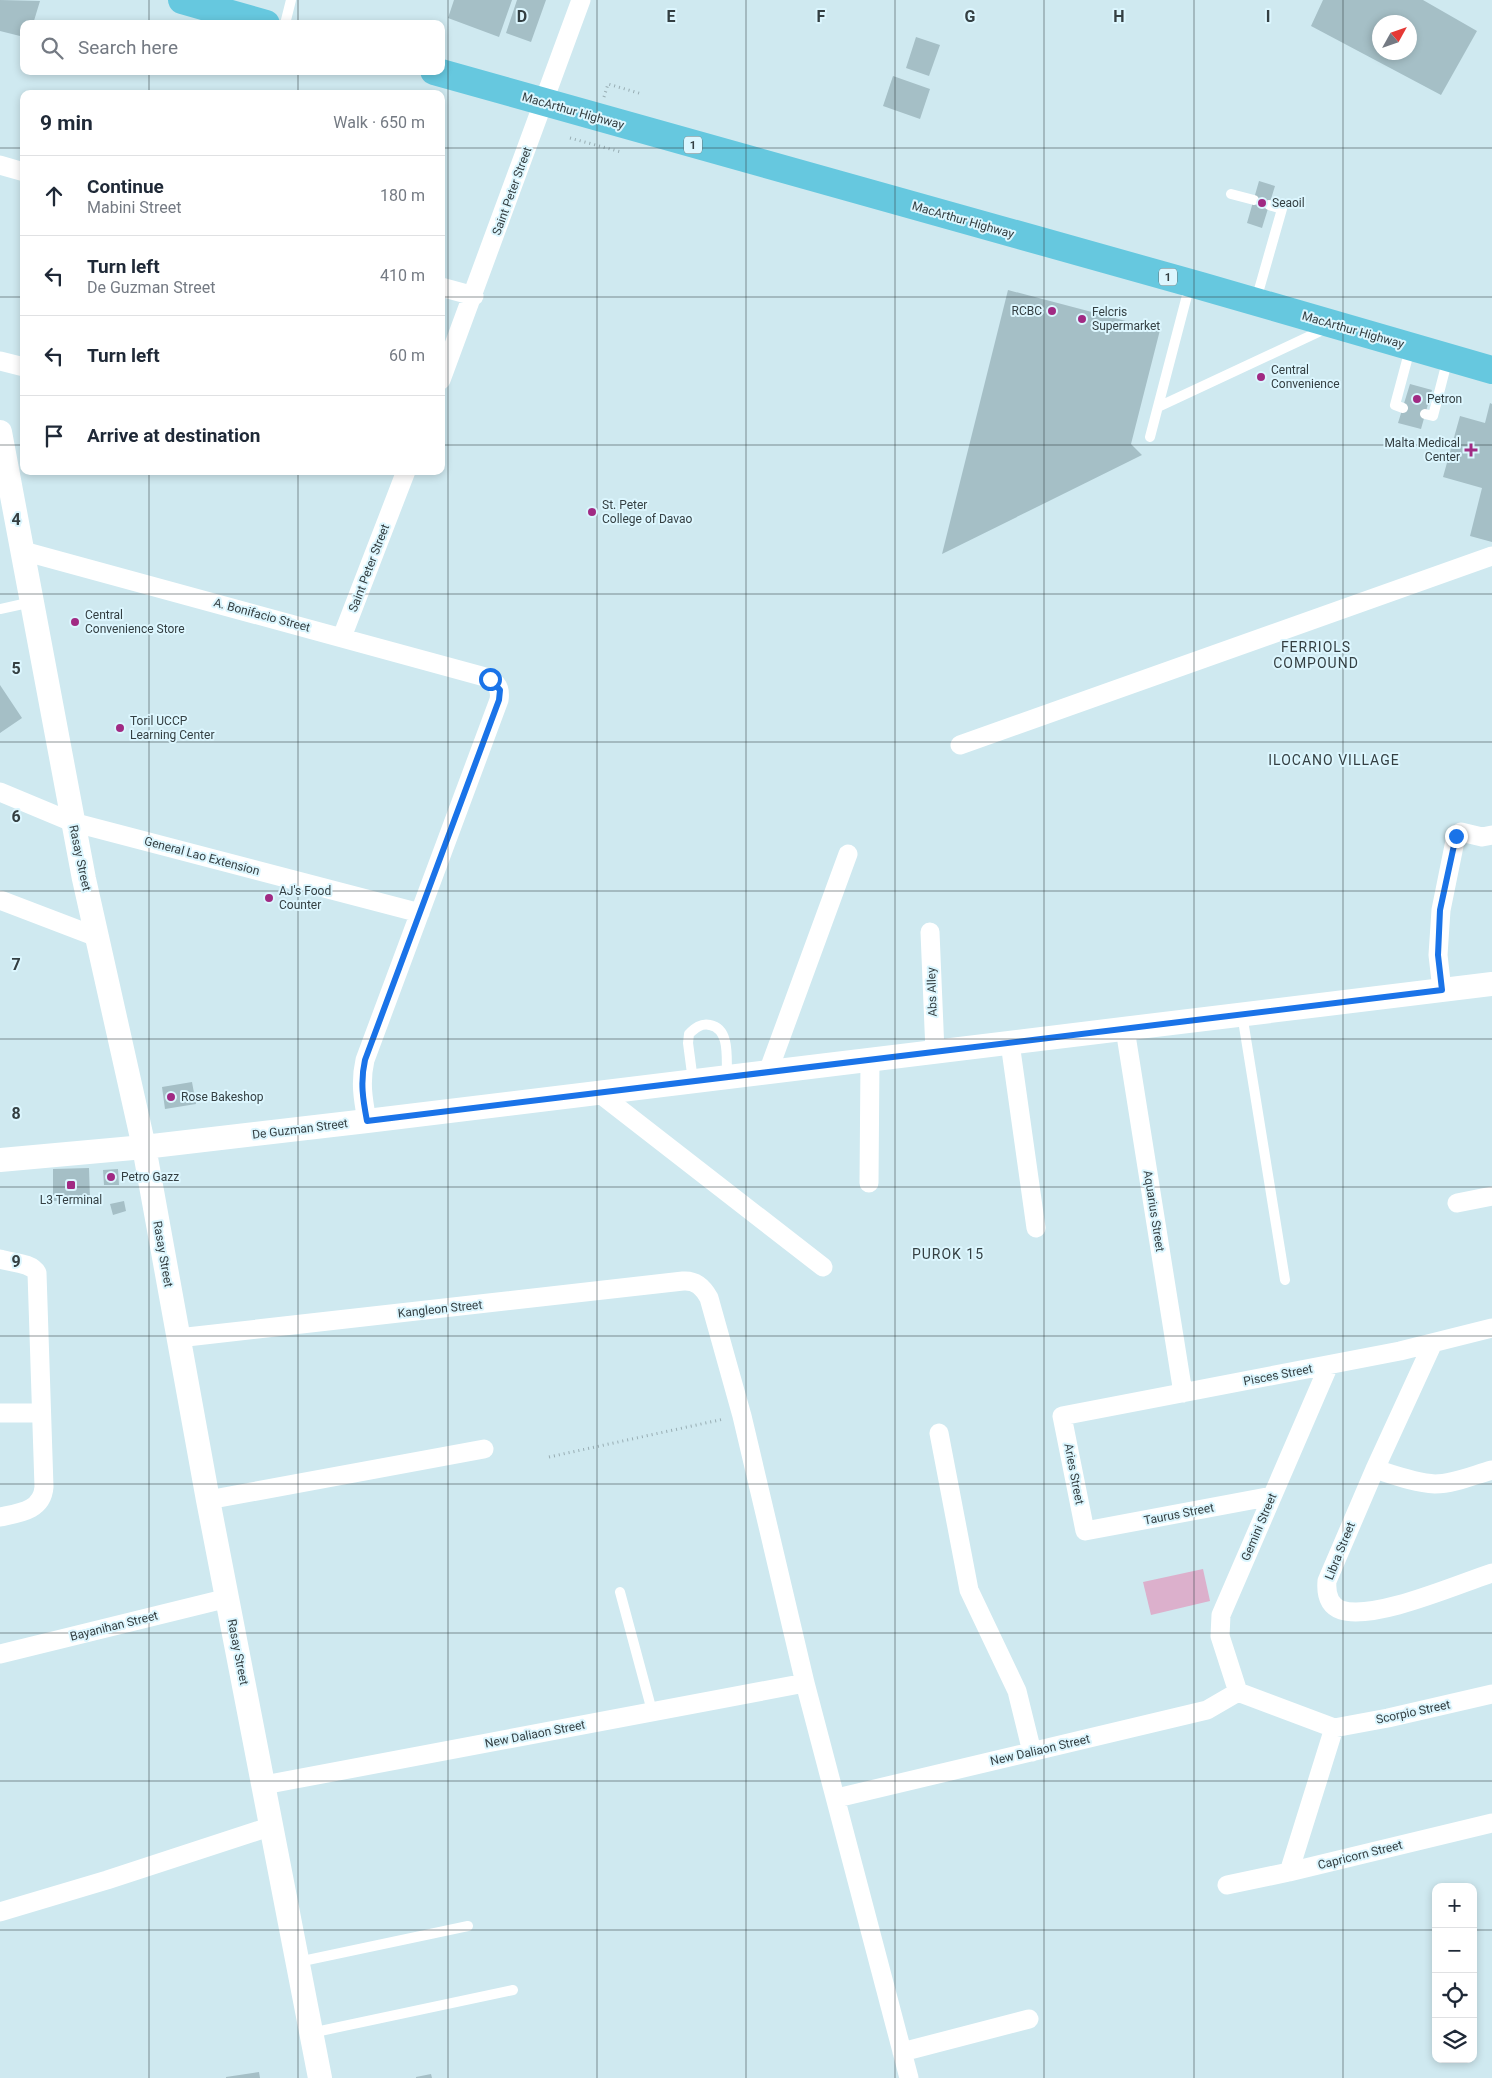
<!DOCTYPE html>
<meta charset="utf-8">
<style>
:root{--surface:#fff;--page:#f6f6f7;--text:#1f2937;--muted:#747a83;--line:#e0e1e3}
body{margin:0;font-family:Roboto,sans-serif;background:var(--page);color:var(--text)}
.controls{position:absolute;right:15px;bottom:15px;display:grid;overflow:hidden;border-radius:10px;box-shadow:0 2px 8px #0003}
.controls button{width:45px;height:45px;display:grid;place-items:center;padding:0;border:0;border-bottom:1px solid var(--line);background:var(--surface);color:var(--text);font:25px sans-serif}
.compass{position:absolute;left:1372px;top:15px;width:45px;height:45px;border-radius:50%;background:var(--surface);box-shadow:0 2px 8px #0003;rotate:50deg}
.stop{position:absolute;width:15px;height:15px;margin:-11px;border:4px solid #1a73e8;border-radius:50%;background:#fff}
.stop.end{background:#1a73e8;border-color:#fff;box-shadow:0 1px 5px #0008}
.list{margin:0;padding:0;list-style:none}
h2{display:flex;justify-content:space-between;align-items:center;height:65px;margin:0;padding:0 20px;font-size:21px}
h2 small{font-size:16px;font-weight:400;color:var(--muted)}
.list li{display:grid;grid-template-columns:32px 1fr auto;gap:15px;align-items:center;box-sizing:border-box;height:80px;padding:0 20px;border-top:1px solid var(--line)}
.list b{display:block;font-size:19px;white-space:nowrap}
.list p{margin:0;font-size:16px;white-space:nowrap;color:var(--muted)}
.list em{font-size:16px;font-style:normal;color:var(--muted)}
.icon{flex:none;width:28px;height:28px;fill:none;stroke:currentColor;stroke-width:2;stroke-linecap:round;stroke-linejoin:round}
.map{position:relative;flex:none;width:1492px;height:2078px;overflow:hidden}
.search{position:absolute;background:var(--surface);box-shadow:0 2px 8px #0003;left:20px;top:20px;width:425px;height:55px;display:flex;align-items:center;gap:12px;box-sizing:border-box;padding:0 18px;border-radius:10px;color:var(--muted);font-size:19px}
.panel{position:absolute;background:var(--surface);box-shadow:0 2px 8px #0003;left:20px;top:90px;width:425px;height:385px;border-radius:10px}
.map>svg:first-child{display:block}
.green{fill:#dcb0cc}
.building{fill:#a5bfc6;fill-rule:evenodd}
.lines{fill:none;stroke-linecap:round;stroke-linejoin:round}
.path{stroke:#98adb3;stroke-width:3;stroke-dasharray:1 4;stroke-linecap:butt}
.service{stroke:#fff;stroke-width:10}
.minor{stroke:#fff;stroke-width:19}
.tertiary{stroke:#fff;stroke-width:24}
.trunk{stroke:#66c8df;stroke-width:28}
.route{stroke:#1a73e8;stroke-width:6}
.grid{fill:none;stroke:#343f42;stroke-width:1;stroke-opacity:0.55}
.poi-dot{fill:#a12a83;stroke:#dcf6fe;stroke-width:2}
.labels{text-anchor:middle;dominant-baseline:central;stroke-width:4;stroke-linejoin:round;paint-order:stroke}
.shield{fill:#dcf6fe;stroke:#66767a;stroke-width:1}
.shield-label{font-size:11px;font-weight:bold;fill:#343f42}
.street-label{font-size:12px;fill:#343f42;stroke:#dcf6fe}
.poi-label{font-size:12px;fill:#343f42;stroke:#dcf6fe;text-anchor:start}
.neighbourhood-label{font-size:14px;letter-spacing:1px;fill:#343f42;stroke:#dcf6fe}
.grid-label{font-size:16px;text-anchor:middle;font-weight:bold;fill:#343f42;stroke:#dcf6fe;stroke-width:4;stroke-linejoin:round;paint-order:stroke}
</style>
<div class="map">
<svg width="1492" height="2078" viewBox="0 0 1492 2078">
<rect width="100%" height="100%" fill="#cfe9f0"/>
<!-- green -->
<path class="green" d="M1203,1569L1210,1601L1151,1615L1143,1582Z"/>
<!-- building -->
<path class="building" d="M0,0L40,1L33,24H24V37L0,31Z
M454,0H512L499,37L448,18Z
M517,0H546L531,42L506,33Z
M1323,0H1423L1477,31L1441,95L1311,26ZM1380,22H1410V52H1380Z
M916,37L940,45L929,76L906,68Z
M893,76L930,89L920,119L883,106Z
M1259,181L1275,186L1262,228L1247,223Z
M1008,290L1160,330L1131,444L1142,455L942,554Z
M1410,384L1432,390L1421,429L1398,423Z
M1490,403L1492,404V542L1470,536L1482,488L1443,477L1460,416L1485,423Z
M0,685L22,718L0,733Z
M192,1082L196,1104L165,1109L162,1087Z
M89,1168L90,1200L53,1201V1169Z
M118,1169L119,1185H104L103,1170Z
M124,1201L126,1211L113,1215L110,1204Z
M259,2072L260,2078H226V2077Z
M431,2074L432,2078H416V2077Z"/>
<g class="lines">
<!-- path -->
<path class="path" d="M604,97L608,84L642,94
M570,138L621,152
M549,1457L724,1419"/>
<!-- service -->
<path class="service" d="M285,24L291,0
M1231,194L1254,200
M1256,300L1282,209L1269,205
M1158,407L1327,328
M1403,408L1395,405L1410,349
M1425,414L1433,416L1448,358
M1150,437L1190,284
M0,609L32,602
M1242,1014L1285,1280
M693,1081L688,1043L689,1034C695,1028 701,1023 710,1025C731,1029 726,1060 727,1077
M620,1592L652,1711
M298,1962L468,1926
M311,2033L513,1990"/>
<!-- minor -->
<path class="minor" d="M0,165L24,172
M441,287L474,296
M0,361L24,367
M441,380L581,0
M23,551L485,677C496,681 501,688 499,700L365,1060C360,1082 363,1099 367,1121
M342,637L406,471
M960,745L1492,556
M0,792L72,822L420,913
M0,900L97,937
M930,932L935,1052
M1442,990L1438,955L1441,910L1456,836L1461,832L1482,837L1492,835
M1125,1029L1183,1393
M1010,1043L1036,1228
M768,1072L848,854
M599,1093L823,1267
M869,1183L870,1060
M1457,1203L1492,1196
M0,1259C11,1263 31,1262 37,1273L44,1487C42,1511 19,1513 0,1517
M178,1338L683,1281C696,1280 703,1287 709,1298L742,1416L805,1683L909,2078
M1432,1345L1375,1469L1327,1581C1326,1593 1328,1605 1341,1610C1374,1621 1458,1584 1492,1573
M0,1413H41
M939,1433L969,1590L1017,1691L1032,1752
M1375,1469C1394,1475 1415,1483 1435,1484C1454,1484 1474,1475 1492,1470
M1272,1496L1085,1531L1062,1416L1400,1351L1492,1328
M208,1500L484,1449
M0,1654L228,1598
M1238,1692L1220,1636L1221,1615L1329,1365
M1238,1692L1334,1728L1388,1718L1492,1694
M264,1785L805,1683
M837,1798L1207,1710L1238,1692
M1289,1872L1334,1728
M1227,1885L1289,1872L1492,1823
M0,1912L107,1880L272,1826
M902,2052L1029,2019"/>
<!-- tertiary -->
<path class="tertiary" d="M0,432L84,879L144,1147L208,1500L320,2078
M0,1160L144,1147L367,1121L1492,984"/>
<!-- trunk -->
<path class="trunk" d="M182,0L266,24
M434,71L1201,286L1492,370"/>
</g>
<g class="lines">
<!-- route -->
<path class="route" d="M490,679L500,690L499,700L365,1060C360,1082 363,1100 367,1121L1442,990L1438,955L1440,910L1456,836"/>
</g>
<!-- grid -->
<path class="grid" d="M149,0V24M298,0V24M448,0V2078M597,0V2078M746,0V2078M895,0V2078M1044,0V2078M1194,0V2078M1343,0V2078M149,71V94M298,71V94M0,148H24M441,148H1492M0,297H24M441,297H1492M0,445H24M441,445H1492M149,471V2078M298,471V2078M0,594H1492M0,742H1492M0,891H1492M0,1039H1492M0,1187H1492M0,1336H1492M0,1484H1492M0,1633H1492M0,1781H1492M0,1930H1436M1473,1930H1492"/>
<!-- markers -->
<g class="poi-dot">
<circle cx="1262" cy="203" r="5"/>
<circle cx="1052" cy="311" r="5"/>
<circle cx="1082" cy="319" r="5"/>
<circle cx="1261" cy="377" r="5"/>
<circle cx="1417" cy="399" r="5"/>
<path d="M1468.5 442.5h5v5h5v5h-5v5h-5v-5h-5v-5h5z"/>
<circle cx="592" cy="512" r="5"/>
<circle cx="75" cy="622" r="5"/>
<circle cx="120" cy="728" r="5"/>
<circle cx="269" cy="898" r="5"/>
<circle cx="171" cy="1097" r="5"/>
<circle cx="111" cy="1177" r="5"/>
<rect x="66" y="1180" width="10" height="10" rx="2.5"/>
</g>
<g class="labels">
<!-- shield labels -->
<g class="shield">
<rect x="684" y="136.5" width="18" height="17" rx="4"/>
<rect x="1159" y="268.5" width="18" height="17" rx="4"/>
</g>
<g class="shield-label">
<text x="693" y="145">1</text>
<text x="1168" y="277">1</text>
</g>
<!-- street labels -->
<g class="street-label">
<text transform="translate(573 111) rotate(16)">MacArthur Highway</text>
<text transform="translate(512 191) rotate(-70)">Saint Peter Street</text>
<text transform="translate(963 220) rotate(16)">MacArthur Highway</text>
<text transform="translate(1353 330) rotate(16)">MacArthur Highway</text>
<text transform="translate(369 568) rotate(-69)">Saint Peter Street</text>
<text transform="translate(262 615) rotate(15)">A. Bonifacio Street</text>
<text transform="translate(202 856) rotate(15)">General Lao Extension</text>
<text transform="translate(80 858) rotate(78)">Rasay Street</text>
<text transform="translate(932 992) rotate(-92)">Abs Alley</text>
<text transform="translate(300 1129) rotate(-7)">De Guzman Street</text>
<text transform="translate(1154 1211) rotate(81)">Aquarius Street</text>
<text transform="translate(163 1254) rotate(80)">Rasay Street</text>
<text transform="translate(440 1309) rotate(-6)">Kangleon Street</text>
<text transform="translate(1278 1375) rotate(-11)">Pisces Street</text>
<text transform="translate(1074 1474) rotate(79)">Aries Street</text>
<text transform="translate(1179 1514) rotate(-11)">Taurus Street</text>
<text transform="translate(1259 1527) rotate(-67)">Gemini Street</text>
<text transform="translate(1340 1551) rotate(-68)">Libra Street</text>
<text transform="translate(114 1626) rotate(-14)">Bayanihan Street</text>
<text transform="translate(238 1652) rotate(79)">Rasay Street</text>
<text transform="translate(1413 1712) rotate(-12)">Scorpio Street</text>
<text transform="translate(535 1734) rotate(-11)">New Daliaon Street</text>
<text transform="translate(1040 1750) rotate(-13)">New Daliaon Street</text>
<text transform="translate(1360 1855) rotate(-14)">Capricorn Street</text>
</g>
<!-- poi labels -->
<g class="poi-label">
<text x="1272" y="203">Seaoil</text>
<text x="1042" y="311" text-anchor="end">RCBC</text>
<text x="1092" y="312">Felcris<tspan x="1092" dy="14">Supermarket</tspan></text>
<text x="1271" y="370">Central<tspan x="1271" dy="14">Convenience</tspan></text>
<text x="1427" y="399">Petron</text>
<text x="1460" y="443" text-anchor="end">Malta Medical<tspan x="1460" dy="14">Center</tspan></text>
<text x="602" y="505">St. Peter<tspan x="602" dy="14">College of Davao</tspan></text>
<text x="85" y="615">Central<tspan x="85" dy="14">Convenience Store</tspan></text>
<text x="130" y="721">Toril UCCP<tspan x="130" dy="14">Learning Center</tspan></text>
<text x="279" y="891">AJ's Food<tspan x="279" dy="14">Counter</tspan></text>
<text x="181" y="1097">Rose Bakeshop</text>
<text x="121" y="1177">Petro Gazz</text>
<text x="71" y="1200" text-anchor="middle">L3 Terminal</text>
</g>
<!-- neighbourhood labels -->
<g class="neighbourhood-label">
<text x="1316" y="647">FERRIOLS<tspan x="1316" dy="16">COMPOUND</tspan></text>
<text x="1334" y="760">ILOCANO VILLAGE</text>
<text x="948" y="1254">PUROK 15</text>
</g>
</g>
<g class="grid-label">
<text x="522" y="22">D</text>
<text x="671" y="22">E</text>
<text x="821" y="22">F</text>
<text x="970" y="22">G</text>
<text x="1119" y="22">H</text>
<text x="1268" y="22">I</text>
<text x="16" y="525">4</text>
<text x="16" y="674">5</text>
<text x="16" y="822">6</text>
<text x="16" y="970">7</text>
<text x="16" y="1119">8</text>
<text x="16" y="1267">9</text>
</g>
</svg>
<div class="controls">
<button>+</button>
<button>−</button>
<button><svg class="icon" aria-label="locate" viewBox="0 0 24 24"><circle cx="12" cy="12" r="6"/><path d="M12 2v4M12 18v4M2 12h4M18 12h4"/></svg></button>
<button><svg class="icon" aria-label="layers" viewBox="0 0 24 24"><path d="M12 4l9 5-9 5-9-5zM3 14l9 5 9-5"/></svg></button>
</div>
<svg class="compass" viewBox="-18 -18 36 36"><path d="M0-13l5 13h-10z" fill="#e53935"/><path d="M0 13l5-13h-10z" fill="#747a83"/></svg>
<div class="stop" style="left:490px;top:679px"></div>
<div class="stop end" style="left:1456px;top:836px"></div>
<div class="search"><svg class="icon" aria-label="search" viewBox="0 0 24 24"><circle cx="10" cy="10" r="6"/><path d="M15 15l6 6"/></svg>Search here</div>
<section class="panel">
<h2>9 min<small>Walk · 650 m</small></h2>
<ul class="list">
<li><svg class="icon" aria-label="ahead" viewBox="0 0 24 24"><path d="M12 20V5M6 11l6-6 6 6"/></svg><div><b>Continue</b><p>Mabini Street</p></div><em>180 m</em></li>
<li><svg class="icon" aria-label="left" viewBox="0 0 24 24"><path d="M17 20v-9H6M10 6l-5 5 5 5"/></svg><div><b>Turn left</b><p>De Guzman Street</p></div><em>410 m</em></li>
<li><svg class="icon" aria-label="left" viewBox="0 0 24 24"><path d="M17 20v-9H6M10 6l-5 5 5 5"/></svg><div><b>Turn left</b></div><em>60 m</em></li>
<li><svg class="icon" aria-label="arrive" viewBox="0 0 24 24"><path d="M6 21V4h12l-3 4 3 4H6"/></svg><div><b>Arrive at destination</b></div></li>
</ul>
</section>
</div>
